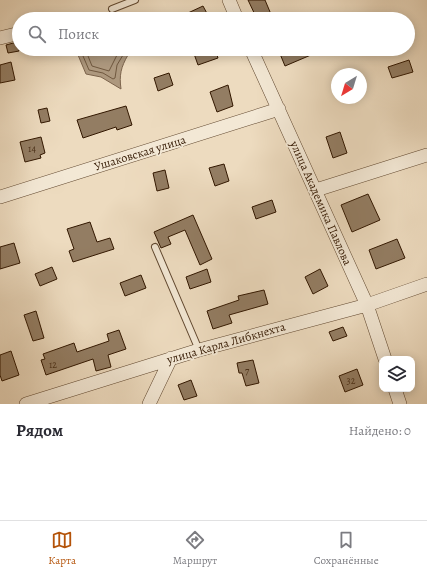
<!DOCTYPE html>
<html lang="ru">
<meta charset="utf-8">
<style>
:root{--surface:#fff;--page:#f2f2f3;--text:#2b2b33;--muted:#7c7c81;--line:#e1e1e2;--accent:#b45309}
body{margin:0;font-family:Alegreya,serif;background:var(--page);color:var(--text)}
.controls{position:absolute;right:12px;bottom:12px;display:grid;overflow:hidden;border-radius:8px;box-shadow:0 2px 10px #0003}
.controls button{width:36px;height:36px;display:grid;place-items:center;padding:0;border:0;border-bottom:1px solid var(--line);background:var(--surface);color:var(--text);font:20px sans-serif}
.compass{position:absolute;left:331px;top:68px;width:36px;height:36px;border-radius:50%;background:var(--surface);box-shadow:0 2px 10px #0003;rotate:218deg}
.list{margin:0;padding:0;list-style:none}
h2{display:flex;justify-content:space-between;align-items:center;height:52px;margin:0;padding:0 16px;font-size:17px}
h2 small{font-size:13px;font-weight:400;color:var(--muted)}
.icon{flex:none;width:22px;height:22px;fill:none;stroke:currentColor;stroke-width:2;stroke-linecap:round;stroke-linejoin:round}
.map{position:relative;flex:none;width:427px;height:404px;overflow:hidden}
.search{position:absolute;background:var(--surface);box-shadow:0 2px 10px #0003;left:12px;right:12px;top:12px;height:44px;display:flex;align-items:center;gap:10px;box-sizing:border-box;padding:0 14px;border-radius:22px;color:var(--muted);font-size:15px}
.sheet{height:116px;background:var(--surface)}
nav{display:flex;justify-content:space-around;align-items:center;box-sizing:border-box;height:56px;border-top:1px solid var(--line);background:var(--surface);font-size:11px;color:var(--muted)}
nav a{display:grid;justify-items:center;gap:2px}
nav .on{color:var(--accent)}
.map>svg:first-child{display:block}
.water{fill:#ad987e;stroke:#7c644c}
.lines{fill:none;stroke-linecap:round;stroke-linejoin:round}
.shore{stroke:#70583f;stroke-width:1}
.building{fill:#937d63;stroke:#321700}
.lane-casing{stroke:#614830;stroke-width:8}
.street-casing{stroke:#614830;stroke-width:14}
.lane{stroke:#f3e8d5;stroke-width:6}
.street{stroke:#f3e8d5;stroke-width:13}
.labels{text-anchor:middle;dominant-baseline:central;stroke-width:3.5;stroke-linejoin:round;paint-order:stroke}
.number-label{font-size:10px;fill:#4a3019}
.street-label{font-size:12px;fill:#321700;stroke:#f3e8d5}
</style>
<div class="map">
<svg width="427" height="404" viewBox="0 0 427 404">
<rect width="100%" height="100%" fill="#eddbbf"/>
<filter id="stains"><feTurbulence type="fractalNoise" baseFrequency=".005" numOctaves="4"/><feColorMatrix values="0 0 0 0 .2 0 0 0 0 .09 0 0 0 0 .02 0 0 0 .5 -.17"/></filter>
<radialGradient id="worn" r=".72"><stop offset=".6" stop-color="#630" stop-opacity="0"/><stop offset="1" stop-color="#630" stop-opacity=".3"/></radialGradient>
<!-- water -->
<path class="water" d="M81,49H124L128,55C121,67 119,75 121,89L101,77L86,74L78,55Z"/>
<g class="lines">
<!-- shore -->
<path class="shore" d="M84,49L83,56L89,70L103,73L113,79L115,78L117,65L123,55L121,49
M89,49L88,56L92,66L109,71L117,55L116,49"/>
</g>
<!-- building -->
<path class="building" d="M248,0H265L273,19H257Z
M203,6L210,19H175Z
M17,42L19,51L8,53L6,45Z
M201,49H215L218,58L198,65L193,51Z
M278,49H325L285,66Z
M409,60L413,72L392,78L388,67Z
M11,62L15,80L0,83V65Z
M169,73L173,85L158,91L154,78Z
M228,85L233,106L217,112L210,92Z
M126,106L132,125L117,130L116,127L83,138L77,120Z
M47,108L50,121L41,123L38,110Z
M340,132L347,153L333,158L326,137Z
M41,137L45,153L40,155L41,158L25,162L20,142Z
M224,164L229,181L215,186L209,168Z
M165,170L169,188L157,191L153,173Z
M368,194L380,220L352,232L341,205Z
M272,200L276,212L256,219L252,207Z
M193,215L212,259L200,265L185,230L168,237L171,244L161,248L154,232Z
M90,222L97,242L110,238L114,249L73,262L69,251L74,249L67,229Z
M397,239L405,258L376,269L369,250Z
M14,243L20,263L0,269V247Z
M52,267L57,279L40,286L35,274Z
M207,269L211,282L190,289L186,277Z
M320,269L328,286L313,294L305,277Z
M141,275L146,288L125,296L120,283Z
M264,290L268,304L229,315L232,323L213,329L207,311L239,300L238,296Z
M36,311L44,338L33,341L24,315Z
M343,327L347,336L333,341L329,332Z
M119,330L126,349L108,355L111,367L96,371L93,359L46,375L41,360L45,359L43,354L74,343L77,352L109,341L107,334Z
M11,351L19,375L2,381L0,375V355Z
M253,360L259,383L246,386L242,373H239L237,363Z
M357,369L363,385L345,392L339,376Z
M191,380L197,396L184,400L178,385Z"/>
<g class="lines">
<!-- lane casing -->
<g class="lane-casing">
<path id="lane" d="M112,9L135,0
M155,247L199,350"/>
</g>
<!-- street casing -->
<g class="street-casing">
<path id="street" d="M229,0L237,19
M0,38L16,34
M251,49L367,305L385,359
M316,190L427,155
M0,197L279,109
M395,389L400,404
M26,404L199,350L367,305L427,284
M149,404L171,358"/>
</g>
<!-- lane -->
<use href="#lane" class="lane"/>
<!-- street -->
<use href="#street" class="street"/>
</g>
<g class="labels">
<!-- number labels -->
<g class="number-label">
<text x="32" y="148">14</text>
<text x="53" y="364">12</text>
<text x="247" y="370">7</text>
<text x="351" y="380">32</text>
</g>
<!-- street labels -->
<g class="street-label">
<text transform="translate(140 153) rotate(-17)">Ушаковская улица</text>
<text transform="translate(321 203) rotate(66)">улица Академика Павлова</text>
<text transform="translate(226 343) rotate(-16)">улица Карла Либкнехта</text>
</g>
</g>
<rect width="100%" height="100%" filter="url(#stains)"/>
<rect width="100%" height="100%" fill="url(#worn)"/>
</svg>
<div class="controls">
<button><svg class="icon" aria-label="layers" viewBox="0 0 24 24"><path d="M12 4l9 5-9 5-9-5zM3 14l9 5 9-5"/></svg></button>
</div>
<svg class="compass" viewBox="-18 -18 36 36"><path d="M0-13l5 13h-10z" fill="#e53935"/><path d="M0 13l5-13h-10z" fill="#7c7c81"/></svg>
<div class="search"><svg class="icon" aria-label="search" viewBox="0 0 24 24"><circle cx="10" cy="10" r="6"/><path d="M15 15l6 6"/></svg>Поиск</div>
</div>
<section class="sheet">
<h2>Рядом<small>Найдено: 0</small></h2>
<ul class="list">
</ul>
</section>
<nav>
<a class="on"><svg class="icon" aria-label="map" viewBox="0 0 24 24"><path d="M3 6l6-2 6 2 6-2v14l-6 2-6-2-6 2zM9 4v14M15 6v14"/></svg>Карта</a>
<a><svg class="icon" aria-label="directions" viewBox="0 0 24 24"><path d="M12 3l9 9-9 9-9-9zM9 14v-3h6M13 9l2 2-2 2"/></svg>Маршрут</a>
<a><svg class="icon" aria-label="saved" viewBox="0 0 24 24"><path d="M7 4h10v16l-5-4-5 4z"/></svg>Сохранённые</a>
</nav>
